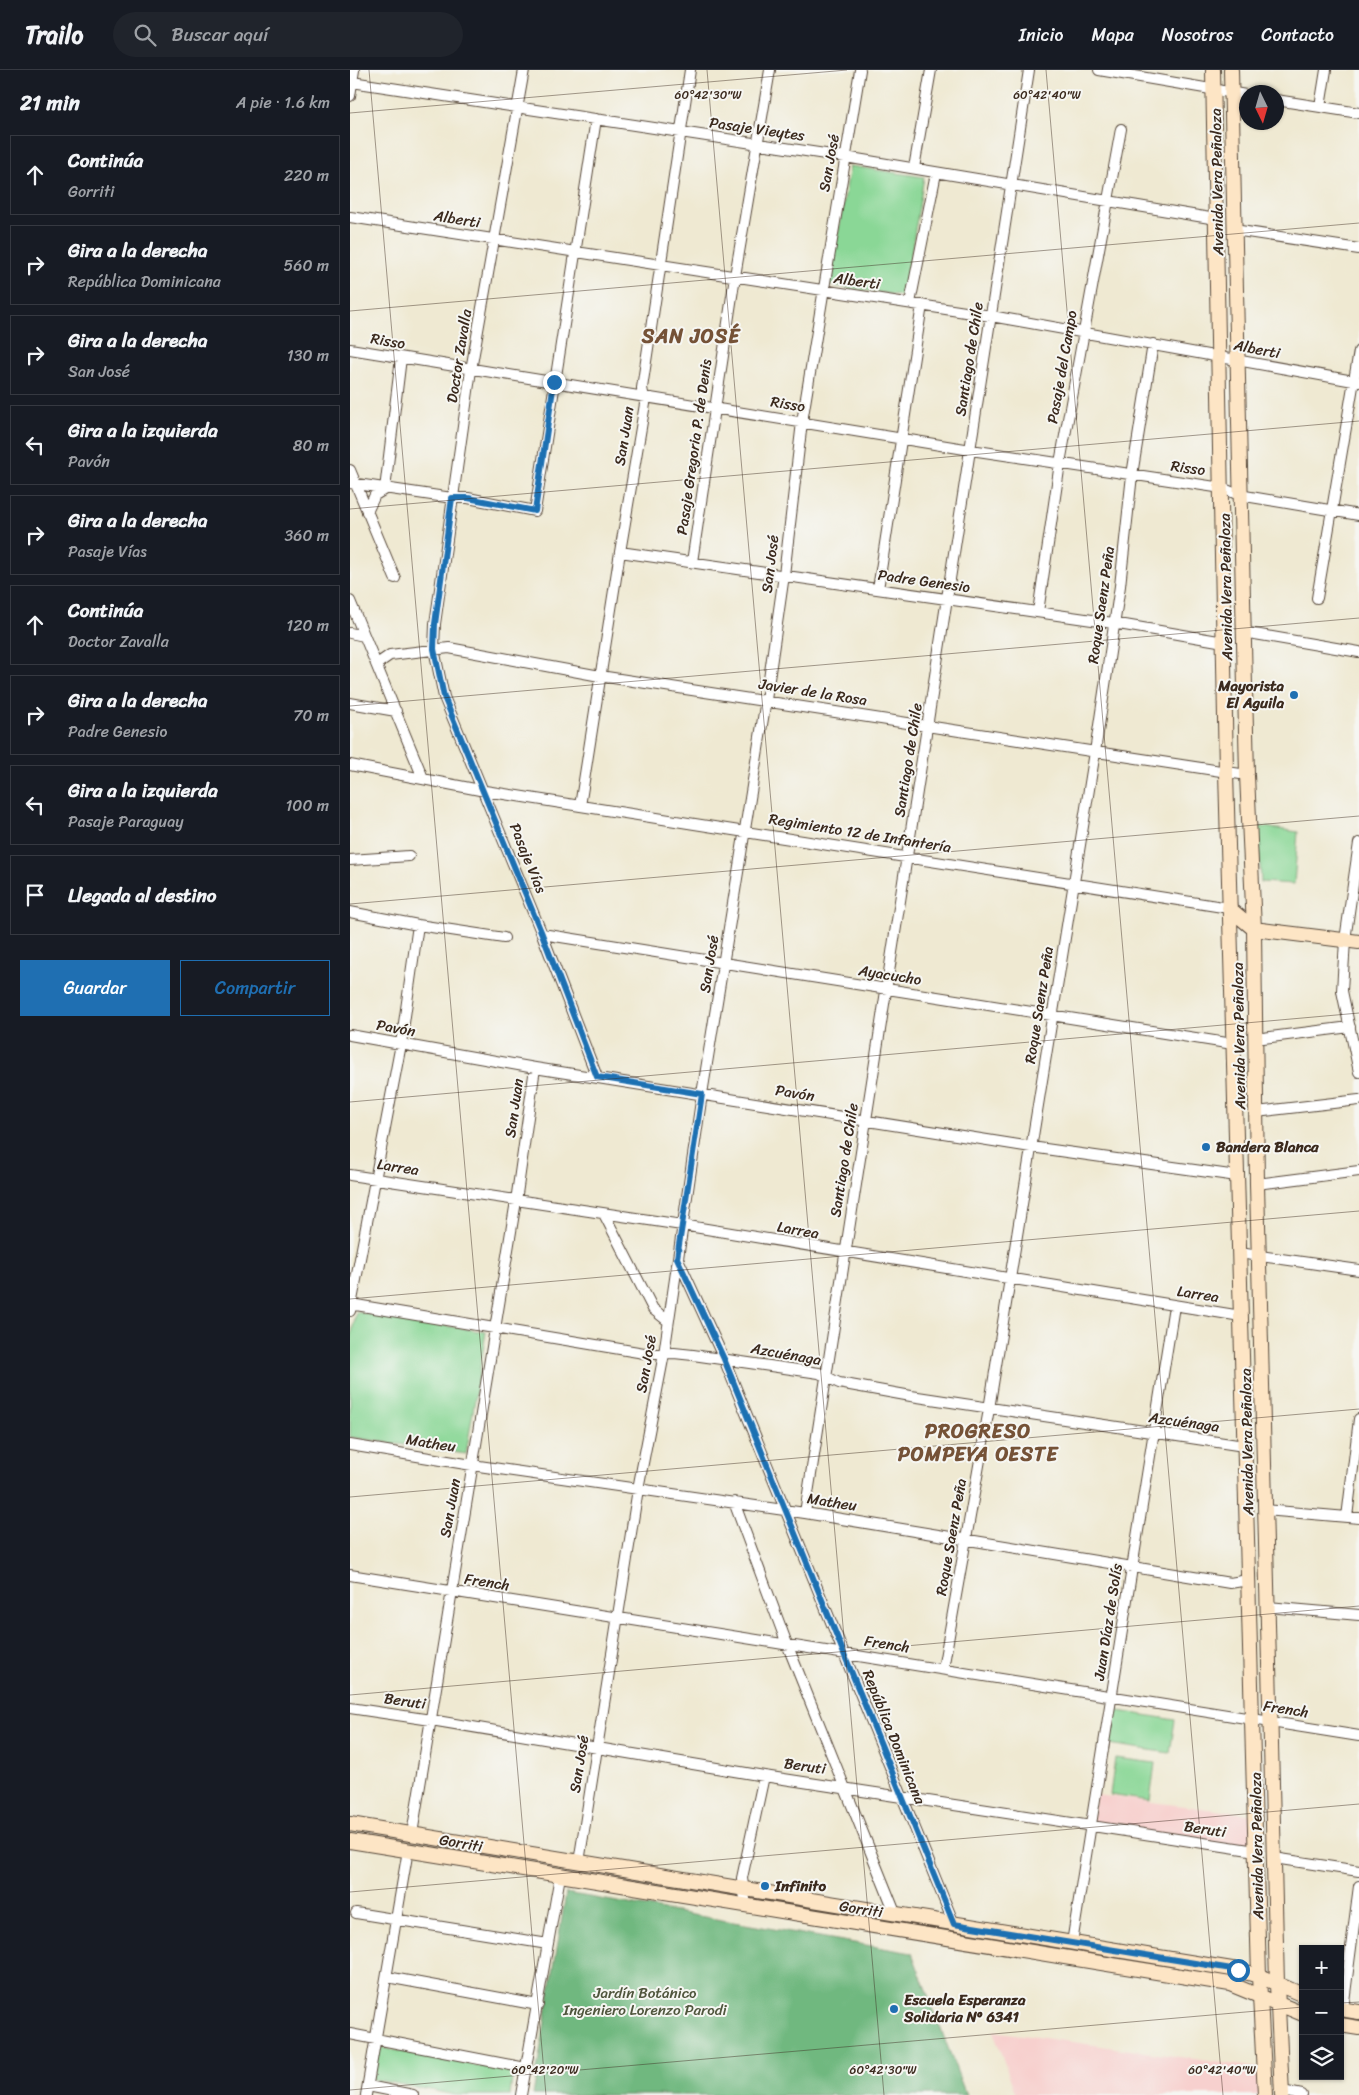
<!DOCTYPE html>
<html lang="es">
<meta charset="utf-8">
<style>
:root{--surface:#171b24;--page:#20242c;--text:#f1f3f6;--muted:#9ea1a6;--line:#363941;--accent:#1f6fb2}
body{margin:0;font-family:Sriracha,sans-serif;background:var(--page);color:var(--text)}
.controls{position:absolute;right:15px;bottom:15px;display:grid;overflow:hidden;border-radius:0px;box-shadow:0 1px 4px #0004}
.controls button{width:45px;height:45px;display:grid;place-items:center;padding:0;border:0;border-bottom:1px solid var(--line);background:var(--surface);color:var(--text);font:25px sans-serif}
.compass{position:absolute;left:889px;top:15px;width:45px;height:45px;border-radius:50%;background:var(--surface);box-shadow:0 1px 4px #0004;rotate:175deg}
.stop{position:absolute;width:15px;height:15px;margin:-11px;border:4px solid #1f6fb2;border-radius:50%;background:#fff}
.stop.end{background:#1f6fb2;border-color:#fff;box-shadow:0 1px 5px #0008}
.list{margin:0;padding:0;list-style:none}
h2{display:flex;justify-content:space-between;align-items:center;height:65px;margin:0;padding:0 20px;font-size:21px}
h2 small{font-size:16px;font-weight:400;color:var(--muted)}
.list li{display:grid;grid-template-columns:32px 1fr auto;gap:15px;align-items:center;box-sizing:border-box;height:80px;margin:0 10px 10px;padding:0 10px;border:1px solid var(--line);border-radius:0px}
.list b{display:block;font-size:19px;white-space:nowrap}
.list p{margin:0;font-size:16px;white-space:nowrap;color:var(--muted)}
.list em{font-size:16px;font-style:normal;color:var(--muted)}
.actions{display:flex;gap:10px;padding:15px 20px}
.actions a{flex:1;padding:11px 0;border:1px solid var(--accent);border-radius:0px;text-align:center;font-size:18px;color:var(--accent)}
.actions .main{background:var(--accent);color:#fff}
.icon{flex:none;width:28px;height:28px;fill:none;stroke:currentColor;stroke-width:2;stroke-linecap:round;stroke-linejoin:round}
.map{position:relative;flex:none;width:1009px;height:2025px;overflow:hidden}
header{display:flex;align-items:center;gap:30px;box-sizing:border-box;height:70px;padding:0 25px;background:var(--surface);border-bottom:1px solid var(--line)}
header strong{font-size:24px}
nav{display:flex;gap:28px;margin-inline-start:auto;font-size:18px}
.search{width:350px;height:45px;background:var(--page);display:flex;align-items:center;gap:12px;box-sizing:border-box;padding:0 18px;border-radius:28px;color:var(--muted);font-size:19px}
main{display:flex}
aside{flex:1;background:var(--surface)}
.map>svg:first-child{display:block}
.built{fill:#f7d0ce}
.green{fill:#8ad796;stroke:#62805a}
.forest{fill:#6fb87f;stroke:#55714e}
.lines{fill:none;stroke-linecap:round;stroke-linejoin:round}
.street-casing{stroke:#564739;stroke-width:12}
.secondary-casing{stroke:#564739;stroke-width:16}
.street{stroke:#fff;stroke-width:10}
.secondary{stroke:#fde5c5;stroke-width:14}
.route{stroke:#1f6fb2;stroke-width:6}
.ticks{fill:none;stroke:#3b2a1e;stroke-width:1;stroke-opacity:0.45}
.poi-dot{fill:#1f6fb2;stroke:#f6f6f2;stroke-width:2}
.labels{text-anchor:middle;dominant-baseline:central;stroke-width:4;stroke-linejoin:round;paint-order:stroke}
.street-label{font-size:15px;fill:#3b2a1e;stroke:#f6f6f2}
.poi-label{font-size:15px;font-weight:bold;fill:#3b2a1e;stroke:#f6f6f2;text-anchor:start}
.park-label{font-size:15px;fill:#4f553c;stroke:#f6f6f2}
.district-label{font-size:20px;font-weight:bold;letter-spacing:1px;fill:#755237;stroke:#f6f6f2}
.ticks-label{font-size:12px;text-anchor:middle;fill:#3b2a1e;stroke:#f6f6f2;stroke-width:4;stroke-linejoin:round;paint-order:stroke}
</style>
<header>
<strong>Trailo</strong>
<div class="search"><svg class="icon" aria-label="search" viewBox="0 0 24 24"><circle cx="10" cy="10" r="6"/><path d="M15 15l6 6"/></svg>Buscar aquí</div>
<nav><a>Inicio</a><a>Mapa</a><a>Nosotros</a><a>Contacto</a></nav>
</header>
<main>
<aside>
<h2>21 min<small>A pie · 1.6 km</small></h2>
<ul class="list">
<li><svg class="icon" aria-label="ahead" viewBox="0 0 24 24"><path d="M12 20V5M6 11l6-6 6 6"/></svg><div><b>Continúa</b><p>Gorriti</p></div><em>220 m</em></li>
<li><svg class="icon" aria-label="right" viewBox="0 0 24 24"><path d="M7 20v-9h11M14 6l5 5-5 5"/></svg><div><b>Gira a la derecha</b><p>República Dominicana</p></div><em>560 m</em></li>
<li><svg class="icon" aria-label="right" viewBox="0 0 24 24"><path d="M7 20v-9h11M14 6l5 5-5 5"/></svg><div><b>Gira a la derecha</b><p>San José</p></div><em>130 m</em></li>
<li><svg class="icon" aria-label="left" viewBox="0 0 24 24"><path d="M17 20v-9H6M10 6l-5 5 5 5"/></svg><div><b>Gira a la izquierda</b><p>Pavón</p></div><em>80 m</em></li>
<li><svg class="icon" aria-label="right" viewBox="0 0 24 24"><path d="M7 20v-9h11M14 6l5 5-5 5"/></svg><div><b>Gira a la derecha</b><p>Pasaje Vías</p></div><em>360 m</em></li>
<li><svg class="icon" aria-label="ahead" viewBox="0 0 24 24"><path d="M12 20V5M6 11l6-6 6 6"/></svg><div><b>Continúa</b><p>Doctor Zavalla</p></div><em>120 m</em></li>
<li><svg class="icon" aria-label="right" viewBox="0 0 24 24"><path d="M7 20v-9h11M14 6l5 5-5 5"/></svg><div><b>Gira a la derecha</b><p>Padre Genesio</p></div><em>70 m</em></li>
<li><svg class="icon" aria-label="left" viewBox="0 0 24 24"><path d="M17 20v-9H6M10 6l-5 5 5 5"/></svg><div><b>Gira a la izquierda</b><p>Pasaje Paraguay</p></div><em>100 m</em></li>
<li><svg class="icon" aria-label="arrive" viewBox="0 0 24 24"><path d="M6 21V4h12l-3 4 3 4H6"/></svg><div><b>Llegada al destino</b></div></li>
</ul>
<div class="actions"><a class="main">Guardar</a><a>Compartir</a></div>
</aside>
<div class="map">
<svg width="1009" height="2025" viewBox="0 0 1009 2025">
<rect width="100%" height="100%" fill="#f6f6f2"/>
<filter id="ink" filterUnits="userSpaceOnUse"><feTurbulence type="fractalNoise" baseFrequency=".02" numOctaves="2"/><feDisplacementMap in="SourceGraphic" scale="10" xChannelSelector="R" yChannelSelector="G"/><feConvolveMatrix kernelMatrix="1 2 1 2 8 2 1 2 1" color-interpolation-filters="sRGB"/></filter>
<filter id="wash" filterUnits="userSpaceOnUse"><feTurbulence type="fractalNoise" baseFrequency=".0096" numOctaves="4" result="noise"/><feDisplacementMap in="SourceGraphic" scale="20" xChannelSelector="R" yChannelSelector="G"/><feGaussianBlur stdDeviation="1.12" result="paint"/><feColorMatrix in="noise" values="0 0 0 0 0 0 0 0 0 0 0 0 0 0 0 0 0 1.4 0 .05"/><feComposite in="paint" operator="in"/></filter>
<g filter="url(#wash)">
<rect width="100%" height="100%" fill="#efe9d2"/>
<!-- built -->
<path class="built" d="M746,1725L905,1745L906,1781L741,1757Z
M643,1961L909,1998L911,2025H666Z"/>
<!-- green -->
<path class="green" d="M500,96L574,107L554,226L479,215Z
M908,756L948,762L944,814L911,812Z
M6,1242L136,1262L116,1384L0,1367V1274Z
M763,1640L825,1650L820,1683L758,1674Z
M765,1688L805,1693L800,1731L760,1725Z
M28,1977L163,2002L160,2025H106L22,2009Z"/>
<!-- forest -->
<path class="forest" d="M216,1823L562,1883L616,2025H183Z"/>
</g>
<g filter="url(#ink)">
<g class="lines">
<!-- street casing -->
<g class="street-casing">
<path id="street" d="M174,0L121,300L85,554L84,579L94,627L192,864L247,1007
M749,0L896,25
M2,12L495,87L866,149
M0,26L4,0
M926,30L1009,43
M970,37L976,0
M564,98L581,0
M0,147L641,246L1009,312
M884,160L1009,179
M560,233L586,103
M0,279L621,380L872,418L889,425L1009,445
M0,400L45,508
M0,413L102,428H118L185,441L246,49
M17,442L25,425L35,419L51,288
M270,482L763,553L874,572
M342,492L385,206L420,0
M528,519L572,235
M967,528L1009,281
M0,531L73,708
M688,542L710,393L771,59
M893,562L1009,582
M0,563L14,566
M27,594L40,585L99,578L250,606L897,705
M0,633L46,641
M0,695L135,721L879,838
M230,736L270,482L295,334L292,318L340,0
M1009,773L995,870L992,921L1009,1002
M0,790L59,786
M0,842L68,855L154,868
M192,864L883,974
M0,965L185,998L681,1077L887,1106
M905,969L1000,957
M906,1042L1009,1030
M0,1105L332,1155L891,1246
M907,1114L1009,1101
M254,1144L303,1239L318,1251
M889,1183L1009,1200
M328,1189L374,1289L604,1854
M0,1234L300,1284L324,1283L343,1285L469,1303L489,1313L561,1326L894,1376
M0,1241L51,974L68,855
M0,1375L122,1395L455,1443L880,1513L898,1510
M384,1432L437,1574L546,1845
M915,1440L1009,1448
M455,1443L679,0
M997,1447L1009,1349
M0,1505L1009,1666
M918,1537L1009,1545
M593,1599L639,1339L745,682L770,516L782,405L803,274
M0,1638L81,1650L414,1706L906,1781
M62,1764L166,1131L185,998
M924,1788L1009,1801
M229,1792L288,1419L314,1284L352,1024L416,630L434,505L452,352L510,0
M396,1836L392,1808L414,1706
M6,1843L198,1874
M722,1873L824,1236
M37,1907L188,1935
M993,1939L1009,1816
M0,1964L176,1998
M18,2016L63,2025
M932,2021L952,2025
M16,2025L58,1780
M171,2025L210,1806"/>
</g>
<!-- secondary casing -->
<g class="secondary-casing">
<path id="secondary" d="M863,0L876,702L909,1906L915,2025
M881,0L897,705L904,859L907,1114L927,1914L932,2025
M879,838L904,859L1009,872
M0,1754L888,1900L909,1906L953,1925
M0,1771L880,1914L953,1944
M990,1939L1009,1942
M990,1955L1009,1958"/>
</g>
<!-- street -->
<use href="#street" class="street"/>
<!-- secondary -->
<use href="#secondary" class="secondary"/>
</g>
</g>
<g class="lines" filter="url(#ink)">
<!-- route -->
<path class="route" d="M204,312L185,441L118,428H102L85,554L84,579L94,627L192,864L247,1007L352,1024L327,1188L374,1289L604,1854L888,1900"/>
</g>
<!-- ticks -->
<path class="ticks" d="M19,0L196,2025M357,0L534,2025M696,0L873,2025M0,43L497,0M0,241L1009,153M0,439L1009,351M0,636L1009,548M0,834L1009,746M0,1032L1009,943M0,1229L1009,1141M0,1427L1009,1339M0,1625L1009,1536M0,1822L1009,1734M990,1933L1009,1932M0,2020L953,1937"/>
<!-- markers -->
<g class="poi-dot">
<circle cx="944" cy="625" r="5"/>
<circle cx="856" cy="1077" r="5"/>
<circle cx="415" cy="1816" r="5"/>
<circle cx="544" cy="1939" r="5"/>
</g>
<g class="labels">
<!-- street labels -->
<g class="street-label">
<text transform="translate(407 59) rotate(8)">Pasaje Vieytes</text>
<text transform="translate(479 93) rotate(-80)">San José</text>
<text transform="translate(867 112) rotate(-91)">Avenida Vera Peñaloza</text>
<text transform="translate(107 149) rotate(9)">Alberti</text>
<text transform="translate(507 211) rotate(8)">Alberti</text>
<text transform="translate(38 271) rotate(10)">Risso</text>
<text transform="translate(907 279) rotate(11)">Alberti</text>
<text transform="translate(109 286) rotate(-81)">Doctor Zavalla</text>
<text transform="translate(619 289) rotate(-81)">Santiago de Chile</text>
<text transform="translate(712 297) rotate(-80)">Pasaje del Campo</text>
<text transform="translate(438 334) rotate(9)">Risso</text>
<text transform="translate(274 366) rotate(-81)">San Juan</text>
<text transform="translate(344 377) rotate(-82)">Pasaje Gregoria P. de Denis</text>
<text transform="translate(838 398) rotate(8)">Risso</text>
<text transform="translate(420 494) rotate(-83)">San José</text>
<text transform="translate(574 511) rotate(8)">Padre Genesio</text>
<text transform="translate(876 517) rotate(-91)">Avenida Vera Peñaloza</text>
<text transform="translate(751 535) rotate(-82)">Roque Saenz Peña</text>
<text transform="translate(463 622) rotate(9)">Javier de la Rosa</text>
<text transform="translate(558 690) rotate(-81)">Santiago de Chile</text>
<text transform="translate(510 763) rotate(9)">Regimiento 12 de Infantería</text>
<text transform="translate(178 788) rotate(68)">Pasaje Vías</text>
<text transform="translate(359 894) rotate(-81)">San José</text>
<text transform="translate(540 905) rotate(9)">Ayacucho</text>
<text transform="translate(689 935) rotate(-81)">Roque Saenz Peña</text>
<text transform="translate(46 958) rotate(10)">Pavón</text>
<text transform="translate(889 966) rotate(-91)">Avenida Vera Peñaloza</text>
<text transform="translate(445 1023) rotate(9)">Pavón</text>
<text transform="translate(164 1038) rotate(-82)">San Juan</text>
<text transform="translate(494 1090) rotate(-81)">Santiago de Chile</text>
<text transform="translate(48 1097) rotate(9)">Larrea</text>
<text transform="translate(448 1160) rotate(10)">Larrea</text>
<text transform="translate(848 1224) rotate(9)">Larrea</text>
<text transform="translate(436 1284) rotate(10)">Azcuénaga</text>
<text transform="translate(296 1294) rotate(-80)">San José</text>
<text transform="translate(834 1352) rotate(8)">Azcuénaga</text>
<text transform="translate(897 1372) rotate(-91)">Avenida Vera Peñaloza</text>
<text transform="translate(81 1373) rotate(9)">Matheu</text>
<text transform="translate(482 1432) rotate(9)">Matheu</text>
<text transform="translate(100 1438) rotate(-80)">San Juan</text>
<text transform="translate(601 1467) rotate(-80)">Roque Saenz Peña</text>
<text transform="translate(137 1512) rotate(9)">French</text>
<text transform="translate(758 1552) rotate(-81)">Juan Díaz de Solís</text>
<text transform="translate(537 1574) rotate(9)">French</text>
<text transform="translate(55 1631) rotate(8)">Beruti</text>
<text transform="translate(936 1639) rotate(9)">French</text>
<text transform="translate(544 1667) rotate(68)">República Dominicana</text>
<text transform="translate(229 1694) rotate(-81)">San José</text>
<text transform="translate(455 1696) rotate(8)">Beruti</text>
<text transform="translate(855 1759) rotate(9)">Beruti</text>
<text transform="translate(111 1773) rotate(10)">Gorriti</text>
<text transform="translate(907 1776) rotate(-91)">Avenida Vera Peñaloza</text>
<text transform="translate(511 1839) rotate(9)">Gorriti</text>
</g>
<!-- poi labels -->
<g class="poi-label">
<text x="934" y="616" text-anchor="end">Mayorista<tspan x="934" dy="17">El Aguila</tspan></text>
<text x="866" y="1077">Bandera Blanca</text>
<text x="425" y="1816">Infinito</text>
<text x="554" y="1930">Escuela Esperanza<tspan x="554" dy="17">Solidaria Nº 6341</tspan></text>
</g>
<!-- park labels -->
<g class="park-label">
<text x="295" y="1923">Jardín Botánico<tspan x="295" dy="17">Ingeniero Lorenzo Parodi</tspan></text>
</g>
<!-- district labels -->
<g class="district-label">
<text x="341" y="266">SAN JOSÉ</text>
<text x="628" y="1361">PROGRESO<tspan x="628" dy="23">POMPEYA OESTE</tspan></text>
</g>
</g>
<g class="ticks-label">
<text x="358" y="29">60°42'30"W</text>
<text x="697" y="29">60°42'40"W</text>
<text x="195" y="2004">60°42'20"W</text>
<text x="533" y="2004">60°42'30"W</text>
<text x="872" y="2004">60°42'40"W</text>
</g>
</svg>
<div class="controls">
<button>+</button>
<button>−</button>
<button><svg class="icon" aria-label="layers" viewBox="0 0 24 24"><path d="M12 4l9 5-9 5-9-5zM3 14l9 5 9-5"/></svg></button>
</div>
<svg class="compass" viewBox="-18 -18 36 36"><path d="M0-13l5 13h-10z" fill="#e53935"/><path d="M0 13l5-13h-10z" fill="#9ea1a6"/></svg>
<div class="stop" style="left:888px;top:1900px"></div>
<div class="stop end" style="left:204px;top:312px"></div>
</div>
</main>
